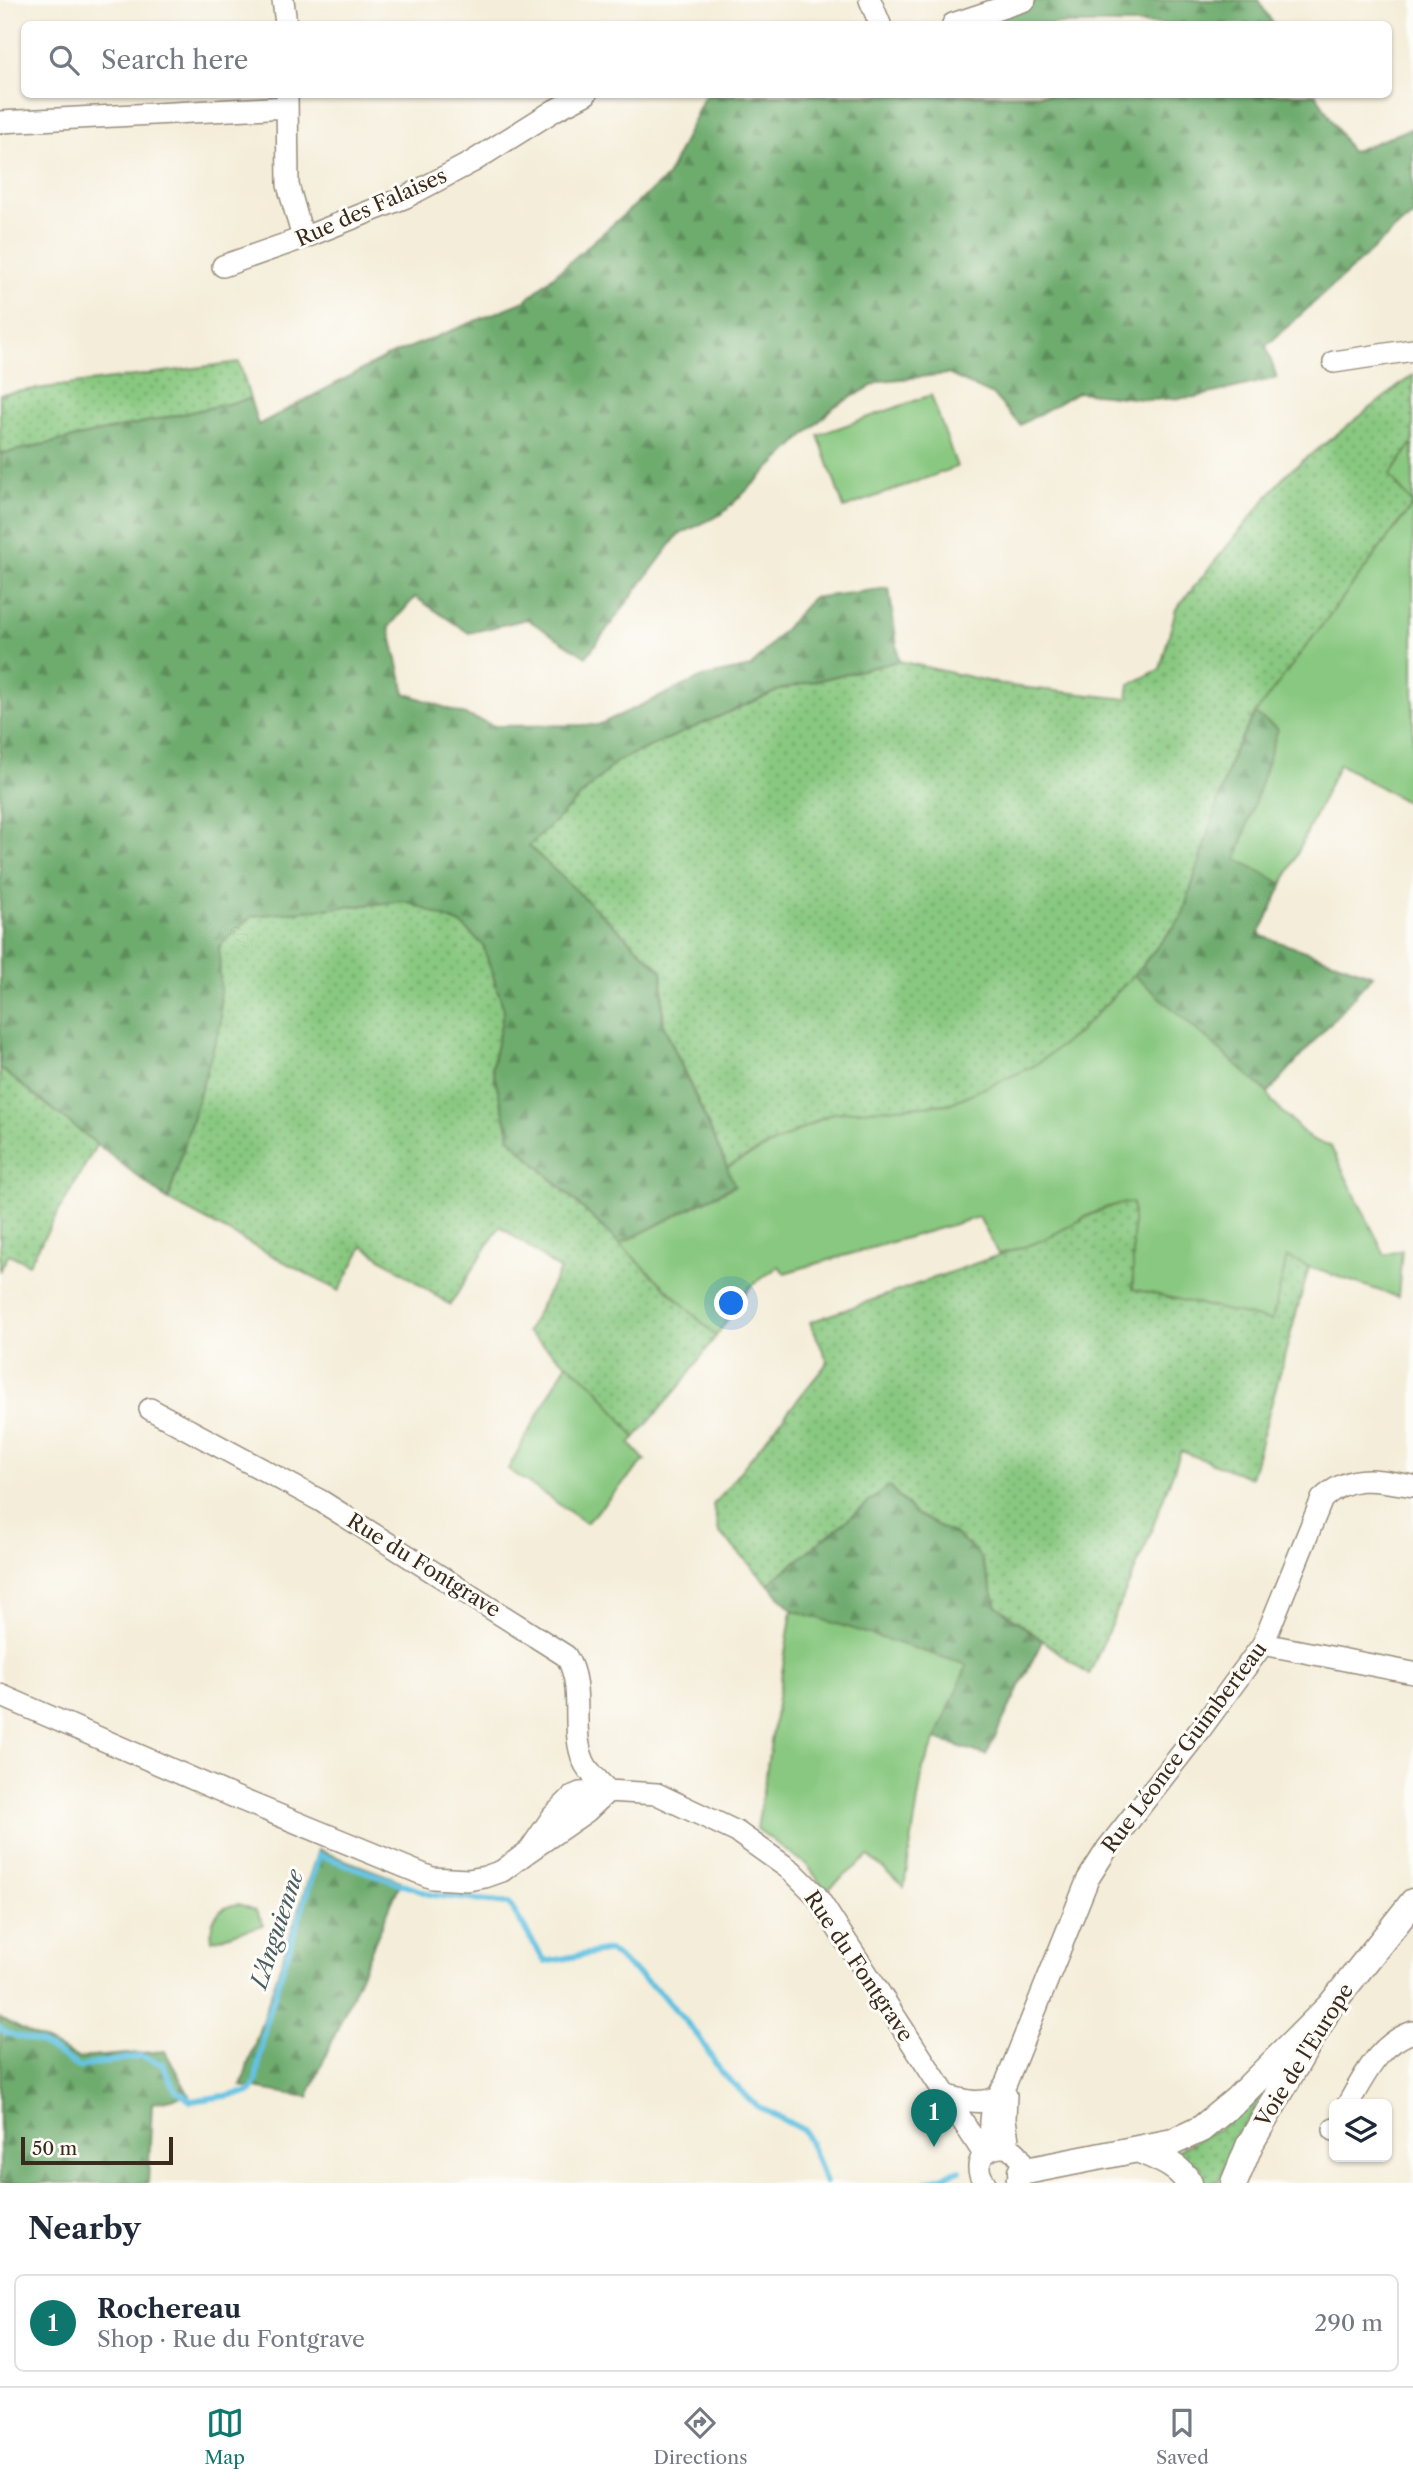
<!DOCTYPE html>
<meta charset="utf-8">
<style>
:root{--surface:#fff;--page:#f2f2f3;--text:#1f2937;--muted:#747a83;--line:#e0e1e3;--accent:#0f766e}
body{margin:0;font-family:"Libre Caslon Text",serif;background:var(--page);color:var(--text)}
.controls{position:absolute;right:21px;bottom:21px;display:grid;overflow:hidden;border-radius:10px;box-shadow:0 2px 5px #0004}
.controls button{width:63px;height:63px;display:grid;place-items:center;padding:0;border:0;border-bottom:2px solid var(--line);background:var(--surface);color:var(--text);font:35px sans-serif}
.scale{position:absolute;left:21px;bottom:18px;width:152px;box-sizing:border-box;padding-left:7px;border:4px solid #3b2a1e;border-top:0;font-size:19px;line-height:24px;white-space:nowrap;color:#3b2a1e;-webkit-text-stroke:5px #fdfcf7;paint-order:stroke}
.you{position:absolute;left:732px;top:1304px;width:24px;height:24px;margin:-18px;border:5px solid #fff;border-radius:50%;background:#1a73e8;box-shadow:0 0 0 10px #1a73e833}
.badge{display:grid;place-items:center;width:46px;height:46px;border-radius:50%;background:var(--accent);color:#fff;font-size:23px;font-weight:700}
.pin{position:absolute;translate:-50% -58px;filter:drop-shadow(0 2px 4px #0008)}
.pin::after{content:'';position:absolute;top:37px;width:24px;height:21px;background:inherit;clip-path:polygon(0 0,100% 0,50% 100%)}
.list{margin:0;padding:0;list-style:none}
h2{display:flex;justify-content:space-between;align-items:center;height:91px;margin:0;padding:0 28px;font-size:30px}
h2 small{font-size:23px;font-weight:400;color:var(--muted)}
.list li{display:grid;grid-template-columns:46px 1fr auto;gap:21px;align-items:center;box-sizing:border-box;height:98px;margin:0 14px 14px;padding:0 14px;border:2px solid var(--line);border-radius:10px}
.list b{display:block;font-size:26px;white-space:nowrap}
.list p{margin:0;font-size:23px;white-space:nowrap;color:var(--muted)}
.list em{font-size:23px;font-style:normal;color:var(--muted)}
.icon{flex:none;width:38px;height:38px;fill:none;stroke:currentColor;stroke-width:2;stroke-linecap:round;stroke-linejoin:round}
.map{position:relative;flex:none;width:1413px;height:2183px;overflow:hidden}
.search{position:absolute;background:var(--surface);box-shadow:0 2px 5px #0004;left:21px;right:21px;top:21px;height:77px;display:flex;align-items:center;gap:18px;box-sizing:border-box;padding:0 24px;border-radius:10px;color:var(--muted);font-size:26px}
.sheet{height:203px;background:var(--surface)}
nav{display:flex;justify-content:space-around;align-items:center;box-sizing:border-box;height:98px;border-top:2px solid var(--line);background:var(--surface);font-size:19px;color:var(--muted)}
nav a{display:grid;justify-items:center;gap:4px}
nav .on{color:var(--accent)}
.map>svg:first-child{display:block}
.grass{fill:url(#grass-dots);stroke:#62794f;stroke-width:2}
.forest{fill:url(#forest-firs);stroke:#546b46;stroke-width:2}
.garden{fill:#88c880;stroke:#62794f;stroke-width:2}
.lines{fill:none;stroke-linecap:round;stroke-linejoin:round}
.stream{stroke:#64c2e2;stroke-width:6}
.minor-casing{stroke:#988c7c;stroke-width:24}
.major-casing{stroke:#988c7c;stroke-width:29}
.minor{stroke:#fff;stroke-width:21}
.major{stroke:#fff;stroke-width:26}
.labels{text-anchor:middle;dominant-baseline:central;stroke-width:6;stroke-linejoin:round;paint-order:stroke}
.street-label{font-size:21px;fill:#3b2a1e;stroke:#fdfcf7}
.water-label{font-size:23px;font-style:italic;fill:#495f63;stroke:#fdfcf7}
</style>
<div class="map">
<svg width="1413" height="2183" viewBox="0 0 1413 2183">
<defs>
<pattern id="grass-dots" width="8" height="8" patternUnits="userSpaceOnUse" patternTransform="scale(1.75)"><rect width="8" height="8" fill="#88c880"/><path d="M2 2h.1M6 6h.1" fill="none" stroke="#70a368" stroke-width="1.8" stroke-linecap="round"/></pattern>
<pattern id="forest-firs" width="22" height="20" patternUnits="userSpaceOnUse" patternTransform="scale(1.75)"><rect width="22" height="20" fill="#6eac6e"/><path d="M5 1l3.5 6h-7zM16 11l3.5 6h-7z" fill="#5c8c5a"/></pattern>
</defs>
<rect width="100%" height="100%" fill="#fdfcf7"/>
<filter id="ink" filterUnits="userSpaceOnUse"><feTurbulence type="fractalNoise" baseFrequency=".0143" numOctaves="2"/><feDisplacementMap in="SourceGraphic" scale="14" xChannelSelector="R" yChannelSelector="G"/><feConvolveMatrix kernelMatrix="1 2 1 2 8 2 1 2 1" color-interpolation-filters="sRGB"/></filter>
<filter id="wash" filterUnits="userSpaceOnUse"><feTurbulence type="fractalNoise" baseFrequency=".00686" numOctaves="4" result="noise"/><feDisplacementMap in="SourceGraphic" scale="28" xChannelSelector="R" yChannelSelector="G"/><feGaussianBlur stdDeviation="1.57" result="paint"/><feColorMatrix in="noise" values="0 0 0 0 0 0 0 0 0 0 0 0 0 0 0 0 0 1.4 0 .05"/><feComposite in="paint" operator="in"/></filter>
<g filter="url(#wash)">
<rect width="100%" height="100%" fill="#f4edd9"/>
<!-- grass -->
<path class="grass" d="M239,362L250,399L0,454V394Z
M1413,375V443L1390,475L1413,504L1255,715L1233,753L1182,917L1134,975L1078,1033L1034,1066L949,1104L832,1113L727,1167L664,1026L662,971L528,846L617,761L782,689L899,661L1010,686L1127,699L1129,685L1160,669L1176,609L1287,473Z
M406,901L461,924L483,944L504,1010L492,1067L511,1140L716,1336L680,1386L635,1438L596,1387L527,1332L560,1270L500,1226L450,1305L363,1246L339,1291L168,1200L221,1022L219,946L252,916Z
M0,1068L97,1144L29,1264L9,1254L0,1270Z
M1119,1203H1133V1288L1287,1256L1309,1267L1251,1478L1181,1451L1147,1542L1089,1675L997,1606L981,1559L914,1513L889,1486L768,1584L719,1532L713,1505L828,1362L810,1322L1036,1242L1101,1210Z
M1266,2090L1232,2147L1218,2183H1203L1201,2167L1171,2154L1218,2129Z"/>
<!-- forest -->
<path class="forest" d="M1037,0H1258L1273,24H970Z
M1316,94L1351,152L1413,128V216L1401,224L1266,346L1277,378L1196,397L1151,400L1078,392L1020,425L993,395L948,374L881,381L835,406L722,514L678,535L586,657L527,619L469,633L415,597L389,627L405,693L495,726L598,725L703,677L751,667L812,598L889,588L899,661L782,689L617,761L529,846L662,971V1022L735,1185L620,1244L511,1140L492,1067L504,1010L483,945L461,924L406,901L252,916L219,946L221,1022L168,1200L0,1068V454L250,399L258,425L386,357L525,301L667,177L705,95Z
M1255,714L1278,729L1237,858L1283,884L1259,935L1373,975L1268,1093L1134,975L1182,917L1233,753Z
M889,1486L914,1513L958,1536L975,1551L981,1559L997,1606L1042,1641L986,1755L935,1739L967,1665L792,1610L768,1584Z
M318,1850L401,1881L308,2097L241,2086Z
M0,2018L78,2058L165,2051L189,2095L152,2103L148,2183H0Z"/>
<!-- garden -->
<path class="garden" d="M931,395L957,467L844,508L818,435Z
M1413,443V806L1339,764L1283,884L1237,859L1278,729L1255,714L1413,505L1390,475Z
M1134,975L1268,1093L1273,1103L1311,1140L1330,1145L1385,1255L1402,1250L1398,1297L1309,1267L1287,1257L1272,1321L1133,1289V1203C1098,1202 1067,1231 1035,1243C1023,1247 1010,1251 998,1254L979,1217L784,1273L779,1266L750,1287L716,1336L620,1244L735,1186L727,1167L833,1113L949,1104L1034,1066L1078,1033Z
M567,1363L596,1387L635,1438L630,1444L645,1460L586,1523L508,1469Z
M792,1610L967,1665L923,1769L904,1887L869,1856L826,1891L807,1865L757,1829Z
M239,1904L255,1910L264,1925L212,1940C209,1920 218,1906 239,1904Z"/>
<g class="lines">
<!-- stream -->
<path class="stream" d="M0,2028L7,2033L40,2043L79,2067L140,2056L162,2064L176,2090L191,2101L251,2092L256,2079L266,2021L319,1855L432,1895L509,1903L545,1962L609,1950L663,1995L699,2037L721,2072L757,2106L805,2131L826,2183
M924,2183L960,2170"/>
</g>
</g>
<g filter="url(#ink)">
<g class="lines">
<!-- minor casing -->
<g class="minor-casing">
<path id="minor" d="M283,0L286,24
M870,0L880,24
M953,24L1025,0
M287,94L288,185L303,238
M0,122L287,107
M223,266L303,238L406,197L472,162L555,110L586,94
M1334,362L1413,350
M150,1409L321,1501L566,1656C586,1688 569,1728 584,1762C588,1772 600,1782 608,1791
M1263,1644L1413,1673
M0,1695L237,1798L432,1878L468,1880L485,1877L502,1871L529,1851
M608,1791L587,1811L529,1851L553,1816L573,1796L580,1793L608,1791L657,1794L737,1832L792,1871L816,1895L984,2154
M944,2095C962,2100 978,2105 995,2098
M1006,2095L1005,2119L1009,2148
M1348,2104C1365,2075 1379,2043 1413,2032
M1334,2130V2129
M991,2149C990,2120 989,2107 1006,2083L1088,1879L1107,1849L1200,1730L1263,1644L1322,1499C1351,1472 1377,1480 1413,1486
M985,2183C962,2153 1012,2131 1021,2162C1023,2170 1021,2177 1016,2183"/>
</g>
<!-- major casing -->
<g class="major-casing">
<path id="major" d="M1140,2150C1158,2158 1179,2165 1189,2183
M1021,2172L1173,2142L1201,2129L1236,2100L1330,2006
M1234,2183L1250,2144L1330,2006L1413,1902"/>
</g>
<!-- minor -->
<use href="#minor" class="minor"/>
<!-- major -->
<use href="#major" class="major"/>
</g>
</g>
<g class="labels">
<!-- street labels -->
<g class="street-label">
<text transform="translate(371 207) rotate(-24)">Rue des Falaises</text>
<text transform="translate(424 1565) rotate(32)">Rue du Fontgrave</text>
<text transform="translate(1184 1747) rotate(-53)">Rue Léonce Guimberteau</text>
<text transform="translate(859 1966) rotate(56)">Rue du Fontgrave</text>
<text transform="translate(1304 2055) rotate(-58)">Voie de l'Europe</text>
</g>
<!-- water labels -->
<g class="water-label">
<text transform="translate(277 1929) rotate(-72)">L'Anguienne</text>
</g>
</g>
</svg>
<div class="controls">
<button><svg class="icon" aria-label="layers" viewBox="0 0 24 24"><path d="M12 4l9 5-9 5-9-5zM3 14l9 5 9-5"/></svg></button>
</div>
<div class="scale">50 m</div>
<div class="you"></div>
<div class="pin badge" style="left:934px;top:2147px">1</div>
<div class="search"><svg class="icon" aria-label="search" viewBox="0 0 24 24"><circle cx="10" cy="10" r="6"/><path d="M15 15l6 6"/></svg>Search here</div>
</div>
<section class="sheet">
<h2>Nearby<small></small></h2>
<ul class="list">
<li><span class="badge">1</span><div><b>Rochereau</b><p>Shop · Rue du Fontgrave</p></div><em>290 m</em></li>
</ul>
</section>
<nav>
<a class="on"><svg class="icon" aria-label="map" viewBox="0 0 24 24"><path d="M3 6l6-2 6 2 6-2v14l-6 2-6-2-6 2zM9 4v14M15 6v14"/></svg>Map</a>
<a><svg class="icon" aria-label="directions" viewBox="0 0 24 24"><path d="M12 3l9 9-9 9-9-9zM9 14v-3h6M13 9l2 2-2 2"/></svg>Directions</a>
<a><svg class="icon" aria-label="saved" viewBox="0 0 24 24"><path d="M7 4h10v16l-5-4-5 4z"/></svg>Saved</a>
</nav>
